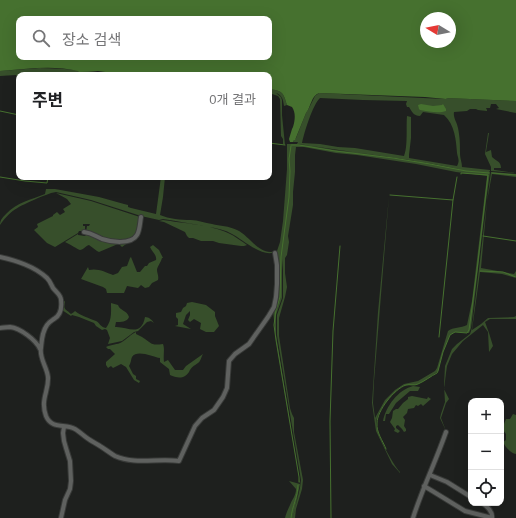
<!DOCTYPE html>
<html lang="ko">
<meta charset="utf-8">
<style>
:root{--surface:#fff;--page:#f6f6f6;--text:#202124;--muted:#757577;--line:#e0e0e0}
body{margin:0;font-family:Helvetica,"Noto Sans KR",sans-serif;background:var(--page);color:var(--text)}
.controls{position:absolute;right:12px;bottom:12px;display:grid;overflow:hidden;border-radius:8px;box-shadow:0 4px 16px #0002}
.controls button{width:36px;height:36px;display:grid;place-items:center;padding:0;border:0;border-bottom:1px solid var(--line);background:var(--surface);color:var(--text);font:20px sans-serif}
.compass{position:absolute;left:420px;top:12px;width:36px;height:36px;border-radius:50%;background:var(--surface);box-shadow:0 4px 16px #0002;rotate:280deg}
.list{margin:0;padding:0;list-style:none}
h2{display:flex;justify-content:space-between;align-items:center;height:52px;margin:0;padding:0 16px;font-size:17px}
h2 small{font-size:13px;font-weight:400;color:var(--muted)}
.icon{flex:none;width:22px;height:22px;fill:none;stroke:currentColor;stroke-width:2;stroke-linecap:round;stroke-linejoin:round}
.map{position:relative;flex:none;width:516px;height:518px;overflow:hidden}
.search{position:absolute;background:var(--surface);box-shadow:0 4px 16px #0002;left:16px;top:16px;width:256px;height:44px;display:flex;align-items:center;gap:10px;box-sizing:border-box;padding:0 14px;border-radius:8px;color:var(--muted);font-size:15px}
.panel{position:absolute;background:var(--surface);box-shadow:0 4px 16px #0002;left:16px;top:72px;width:256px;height:108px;border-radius:8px}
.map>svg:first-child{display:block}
.green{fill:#374f2b;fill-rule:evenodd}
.water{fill:#46712f;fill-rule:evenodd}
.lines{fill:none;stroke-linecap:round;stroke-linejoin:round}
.stream{stroke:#46712f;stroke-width:1}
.minor-casing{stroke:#383a38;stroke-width:6}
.minor{stroke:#5f615f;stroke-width:4}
</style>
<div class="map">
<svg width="516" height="518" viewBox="0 0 516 518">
<rect width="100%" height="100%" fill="#1e201e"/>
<!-- green -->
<path class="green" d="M39,68C68,68 97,72 127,75L31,74L16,76V75L0,76V71Z
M269,89C283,91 283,92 287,105L284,106C283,99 282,95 276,93L281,97L282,100V115L285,145L283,144V139L281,136L280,99L278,96L269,93Z
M319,93L444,99L447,98L516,101V113L496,109L499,108L496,104H491L490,108H486L487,110V111L478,110L476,109H470L467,111L454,112C453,118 457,122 458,128C460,138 460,144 460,154C460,158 462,163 462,167L490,170V171L463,170L409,160L297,144L298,142H293L294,140L296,138L306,113L309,108L315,96ZM320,98L363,100L407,101L406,104L407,107H409C412,112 414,116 420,116L423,112L444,115C455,125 456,140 457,153C458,159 460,160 457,166L409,158V155L411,138V117L407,116C406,128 408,146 404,156L355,148L338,147L320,144L302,143C304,133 313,104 320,98Z
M488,133H489L486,152L491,150L492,157C496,161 501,161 501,168H494V170H495L516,173L491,171V167L485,154Z
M287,144H299L335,150L353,152L433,164L463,170L489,171L490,172L486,201L472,320L471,328L469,333L455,332L450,335L443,352L438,371L437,372C431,376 425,381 418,384C413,386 408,384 403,386C393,392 377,411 376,423C376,433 393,465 400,472V473L392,464L376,431L372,403L378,312L389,196L374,381L373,403L375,418L385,400L395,390L404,384L418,381L435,371L437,368L448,331C453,327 461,328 467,325L472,301L487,176L456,172L416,164L357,155L336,153L304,147H296L295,155V172L293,192V205L288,236L289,242L287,255L285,258V273L287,287L285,297L279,318V336L290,408L292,414L294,418V432L303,480L302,489L296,509L295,518H293C295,505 300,493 301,480L277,335V315L283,298V259L282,271V298L276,315V335L300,483L299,482V477L276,340L273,310L274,307L276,254L280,242L283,221L287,169Z
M491,172L516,174V177L492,174L487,201L481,268L514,274L516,271V276L515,277L516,278L502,274L480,272L472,330L481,324L488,318L514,317L516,316V319H490L485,322L489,333L493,346L489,352L488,332L483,325L463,341L452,354L447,366L446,373L444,389L449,399L446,403L441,418L446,431L440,418L441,414L445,402L444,385L445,366L452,349L457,344L470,334L472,328L487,201Z
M161,177H165L163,197L160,215C169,219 181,220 191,220C198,220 205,223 212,224C220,226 229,226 237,230C250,236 260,257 276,251C265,260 242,239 232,234C225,230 217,228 209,227C193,224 178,221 163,219L159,220L141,216L91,200L56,192C49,193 44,196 38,198C21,206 12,208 0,225C0,220 3,217 6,214C17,202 31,200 45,194L46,189H55L99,197L124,204L128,205V207L131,208L156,214Z
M56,193L91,201L140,217L139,227L135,237C118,245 103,238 86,232L87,226H89L90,224H83V226H85V231H79L78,233L55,247L47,243L34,230L38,227L37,224L53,216V215L57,212L60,215L65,212L63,209L71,204L67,199Z
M163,220C182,223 211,225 228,233C235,236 241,241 247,245L244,246H241L219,243L213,241H201L193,238H189L187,236L185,232L164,222L159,221Z
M78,234V235L85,236L87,234L108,241L133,239L122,247L120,245L118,244L99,252L97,251L89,245C87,245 83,250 80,250C79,250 68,243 65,242Z
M153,245L159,250L163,258H162C161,262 157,267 157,270C157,273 159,276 158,280L152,283L149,287L145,288L141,285L138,288L127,286L124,293H107L106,289L103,287L81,279L88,267L89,270C98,268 105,272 113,275L118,273L122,267L127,266L130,258L131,257L137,272H140L145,266H147L149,263L156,260C157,255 152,252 150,247Z
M62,297L65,302C63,310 66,309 71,314L74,312L75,311C81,316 89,318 96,321C100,323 100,327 106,328C112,320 111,313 111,303L118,305C120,311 127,310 129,317C127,322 121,322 116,322L115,327C127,326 141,338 145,317C149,317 152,320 154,323L151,321L147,322L138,331L134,332L122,341L108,344L110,338L107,330L105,329L102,330L96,326L94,323L79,317L72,315L71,316L62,310Z
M192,302L206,305L215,312V316L219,326L214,332H206L200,329L201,323L194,319L190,322L188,320L190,315V311L186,315L183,324L191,329L175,326L178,325V319L176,317V313L181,312L183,308L186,306L187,303Z
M136,332V334C138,335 140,336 142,337C152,343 150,346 163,344C165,349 163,356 164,362L168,360L175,370H183L186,366L203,354C201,357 201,361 198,363C194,366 191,367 189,372C188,373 187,375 185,376C180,379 175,377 170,375L169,369L160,362V358C153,357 137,349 132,357C131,359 131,363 129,366L133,374L136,376V379L140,381L139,383L134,380L126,367L121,364L113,368L111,366L108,368L106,365V362L115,354L110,349H108L106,347C112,344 117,345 122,342C127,339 131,334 136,332Z
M413,386L420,387L418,391H410L396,403L389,414H386L385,421H383C386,406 398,390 413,386Z
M412,396L427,399L428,397L431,399L423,406L421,404L418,406L416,405L414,408L408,409L407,413L403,417L405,420L404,426L406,429V431L404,432L402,429L398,425L396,426V428L400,431L398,433L394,431L395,429L390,422L392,418L393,411L396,409H398L403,403L408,399V397Z
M513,414L516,415V454C511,453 505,447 503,442L506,440V434L503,430L504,429V424L506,419H510Z
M289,481L300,484L293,518H285C286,514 288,509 290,505C292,499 296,496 296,489Z"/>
<!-- water -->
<path class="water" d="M0,0H516V101L447,98L446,99L425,97L319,93C311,96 311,107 306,113L295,140H294L293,142H290L289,139L292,129L293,127C295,120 296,113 292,107L287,105C283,92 283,91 269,89V75H127L98,71L79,72L78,71C53,65 26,69 0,71ZM426,18H450V42H426ZM19,19H269V57H19Z
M421,104L433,106L442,105L443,104L446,109V111C438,114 428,111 420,110L419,109L418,105Z"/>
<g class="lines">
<!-- stream -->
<path class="stream" d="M0,111L19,115
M269,143L285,145
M291,145H299L335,151L393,158L430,164L466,171L489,173
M291,146L289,159L290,171L289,197L281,257L280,297L276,310L274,325L276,340L299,477V482
M492,173L516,175
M0,177L25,181L47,183L48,177
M390,195L453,200L457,177
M483,236L516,241
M480,271L503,272L516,277
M439,337L453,200
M386,449C383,441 376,432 377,423C377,411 394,389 406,385C410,384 414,386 418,384C425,381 431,376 437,373L438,371L443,352L450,335L455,332L467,333L469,330L477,270L488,175L461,173V174
M291,518C292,506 298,497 298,485
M331,518L330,421L333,331L340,246"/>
<!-- minor casing -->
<g class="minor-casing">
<path id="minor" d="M84,232C92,233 95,236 102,239C111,242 131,245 137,235C140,230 140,222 141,217
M0,257C17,261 34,266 47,278C50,281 51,284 53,288C56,292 61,295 61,300C62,308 61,315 54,319C51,321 49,322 47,325C42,332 42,339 41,348C39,358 47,367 48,377C49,391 40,399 46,416C52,430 65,423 75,429C80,432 85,437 90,440C93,442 97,444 100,446C105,449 110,453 115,456C135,465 158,458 179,461L195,426L202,418L214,410L223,397L227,388L229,361L235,354L249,344L268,317L274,307L276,297L277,284V265L275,253
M0,328C3,328 6,327 10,327C20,328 36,340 40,349
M430,475L447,482L471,497
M424,486L434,492L465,511L492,518
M482,503C487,506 493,512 492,518
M61,518L65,500L70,489L71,481L70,461L66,448L64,441L63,433L64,427
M413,518C422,489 436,461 446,432"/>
</g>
<!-- minor -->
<use href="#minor" class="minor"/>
</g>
</svg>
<div class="controls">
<button>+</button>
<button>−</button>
<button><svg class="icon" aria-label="locate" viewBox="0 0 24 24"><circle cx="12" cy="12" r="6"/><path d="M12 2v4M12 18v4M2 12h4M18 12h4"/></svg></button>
</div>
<svg class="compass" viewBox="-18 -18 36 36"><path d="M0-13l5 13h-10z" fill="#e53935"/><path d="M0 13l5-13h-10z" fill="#757577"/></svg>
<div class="search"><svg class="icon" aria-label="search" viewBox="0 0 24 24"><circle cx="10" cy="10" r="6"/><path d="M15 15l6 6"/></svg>장소 검색</div>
<section class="panel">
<h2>주변<small>0개 결과</small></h2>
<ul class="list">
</ul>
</section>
</div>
